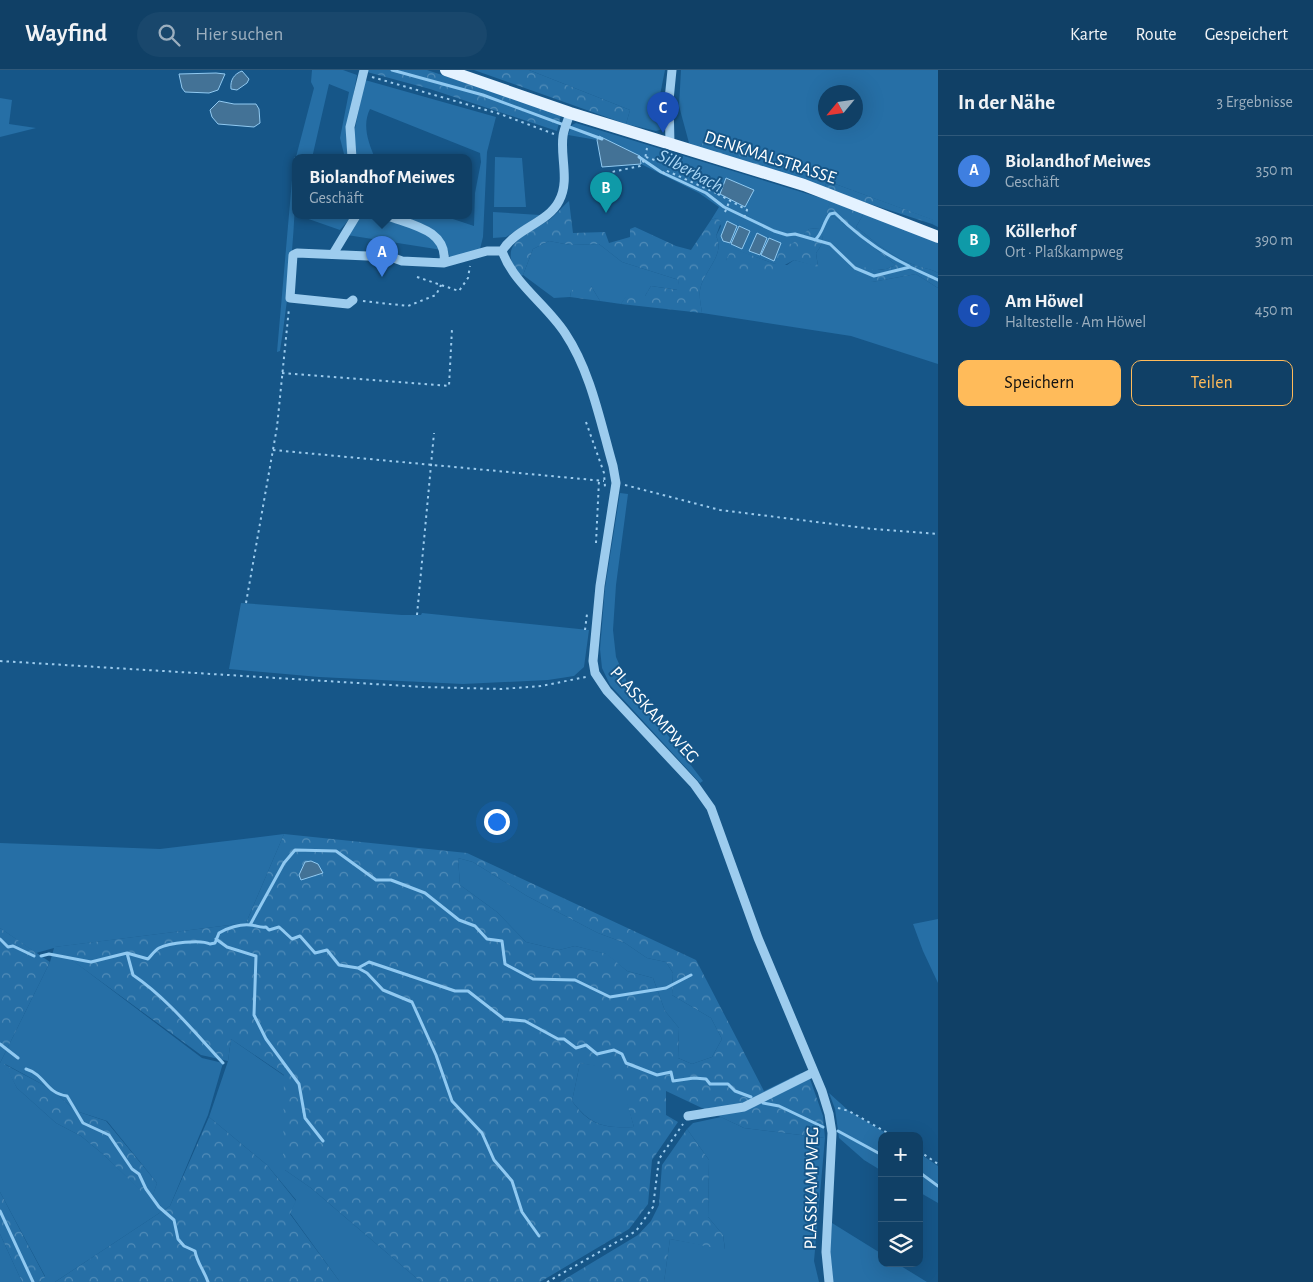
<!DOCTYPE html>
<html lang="de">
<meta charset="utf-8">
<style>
:root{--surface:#104066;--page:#19476c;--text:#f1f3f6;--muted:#9cafbf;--line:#30597a;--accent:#ffbb5a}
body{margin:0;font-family:"Alegreya Sans",sans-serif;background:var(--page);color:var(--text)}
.controls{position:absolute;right:15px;bottom:15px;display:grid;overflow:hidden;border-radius:10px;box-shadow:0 5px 20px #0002}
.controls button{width:45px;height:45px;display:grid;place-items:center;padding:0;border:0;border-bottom:1px solid var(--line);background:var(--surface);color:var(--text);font:25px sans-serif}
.compass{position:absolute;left:818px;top:15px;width:45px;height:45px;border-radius:50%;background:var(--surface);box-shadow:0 5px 20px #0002;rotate:241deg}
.you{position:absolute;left:496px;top:751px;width:18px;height:18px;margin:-12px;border:4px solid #fff;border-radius:50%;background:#1a73e8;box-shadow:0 0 0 8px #1a73e833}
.badge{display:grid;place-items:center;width:32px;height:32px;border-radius:50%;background:var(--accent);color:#fff;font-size:16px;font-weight:700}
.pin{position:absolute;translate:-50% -41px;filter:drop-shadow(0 1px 2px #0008)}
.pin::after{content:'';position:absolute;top:26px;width:18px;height:15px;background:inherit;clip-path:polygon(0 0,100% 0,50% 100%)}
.popup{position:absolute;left:292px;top:84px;width:180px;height:65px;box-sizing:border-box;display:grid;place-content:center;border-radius:10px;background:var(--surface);filter:drop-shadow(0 1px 4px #0005);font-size:16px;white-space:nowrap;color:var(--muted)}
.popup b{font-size:19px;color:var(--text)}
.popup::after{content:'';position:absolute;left:50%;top:100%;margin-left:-10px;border:10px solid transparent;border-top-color:var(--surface)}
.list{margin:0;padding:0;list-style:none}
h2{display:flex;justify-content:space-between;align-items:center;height:65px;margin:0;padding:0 20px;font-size:21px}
h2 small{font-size:16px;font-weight:400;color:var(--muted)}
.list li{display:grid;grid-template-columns:32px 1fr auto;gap:15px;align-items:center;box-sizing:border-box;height:70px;padding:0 20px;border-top:1px solid var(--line)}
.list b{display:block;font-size:19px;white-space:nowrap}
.list p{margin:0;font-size:16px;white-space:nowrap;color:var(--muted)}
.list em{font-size:16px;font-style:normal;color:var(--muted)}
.actions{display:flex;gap:10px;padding:15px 20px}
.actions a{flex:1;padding:11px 0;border:1px solid var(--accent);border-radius:10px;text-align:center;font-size:18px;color:var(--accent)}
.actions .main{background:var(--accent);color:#111}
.icon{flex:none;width:28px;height:28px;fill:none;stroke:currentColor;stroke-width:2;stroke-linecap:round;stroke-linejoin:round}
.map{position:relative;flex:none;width:938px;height:1212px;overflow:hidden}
header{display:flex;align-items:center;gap:30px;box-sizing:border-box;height:70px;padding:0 25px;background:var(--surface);border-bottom:1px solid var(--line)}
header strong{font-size:24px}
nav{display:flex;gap:28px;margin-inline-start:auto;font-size:18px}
.search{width:350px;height:45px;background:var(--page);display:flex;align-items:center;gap:12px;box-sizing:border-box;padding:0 18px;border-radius:28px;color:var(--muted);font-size:19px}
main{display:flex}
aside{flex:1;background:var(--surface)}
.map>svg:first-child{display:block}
.green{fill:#266fa6;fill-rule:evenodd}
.forest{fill:url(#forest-crowns);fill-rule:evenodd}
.water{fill:#437296;stroke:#90c9f1}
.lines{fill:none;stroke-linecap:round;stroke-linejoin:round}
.stream{stroke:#90c9f1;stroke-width:3}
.path{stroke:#9dccee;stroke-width:2;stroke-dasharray:2.5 4;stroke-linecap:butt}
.minor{stroke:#9dccee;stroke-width:9}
.major{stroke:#e4f2ff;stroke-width:12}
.labels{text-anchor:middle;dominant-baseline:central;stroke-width:4;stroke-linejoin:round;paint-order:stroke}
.street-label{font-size:18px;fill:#fff;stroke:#165688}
.water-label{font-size:19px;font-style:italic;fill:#a9d6f5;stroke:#165688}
</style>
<header>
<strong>Wayfind</strong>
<div class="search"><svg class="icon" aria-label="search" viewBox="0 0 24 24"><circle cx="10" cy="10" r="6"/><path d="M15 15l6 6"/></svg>Hier suchen</div>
<nav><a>Karte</a><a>Route</a><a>Gespeichert</a></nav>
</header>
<main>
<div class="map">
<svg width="938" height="1212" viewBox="0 0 938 1212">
<defs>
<pattern id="forest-crowns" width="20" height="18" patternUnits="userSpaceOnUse" patternTransform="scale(1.25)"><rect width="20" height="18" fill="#266fa6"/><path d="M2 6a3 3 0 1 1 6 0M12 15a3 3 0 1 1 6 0" fill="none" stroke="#518cb8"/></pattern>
</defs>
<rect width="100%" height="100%" fill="#165688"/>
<!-- green -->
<path class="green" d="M312,0H343L357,5L346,66L349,88H345L340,68L349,22L329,14L312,88H296C296,152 290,216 280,281L277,282L294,87H296L314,18L311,12Z
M529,0H665L658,35L663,59L656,61L626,54L630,40Z
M681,0H938V157L932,154L933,150L827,111L824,119L780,102L782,95L704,70L700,78L689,73L679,36ZM826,22H856V52H826Z
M365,10L496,47L487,82L483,167L480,179L450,188C442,158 427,156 401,146H444L474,156L475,123L481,92L480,83L370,39C362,55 368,72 375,88H355L353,68Z
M0,28L12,30L9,54L36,58L0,67Z
M576,53L831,131L825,145L835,147L896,195L886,199L869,201L872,212L916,204L938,218V294L851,266L702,243C701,236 699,227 700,220C703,201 726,185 716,166L721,156L717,148L711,150L719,137L699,123L641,94L642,89L599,66L597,70L568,65L572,55ZM820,158C824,169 823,174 816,183L818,196L794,190L787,195L726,190L733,179L775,194L809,159Z
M495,87L522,88L526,137H494Z
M493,142L540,145L506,167L493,168Z
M864,143L938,171V203C929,198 921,198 912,194C891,187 873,170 856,157Z
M300,146H352L340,160Z
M361,146H382L427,164L442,180L347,165Z
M549,171L570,175L599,174L622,192L679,210L678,220L651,216L645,226L626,227L621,234L600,231L591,216L571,222L570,227L554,228L523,205L533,179Z
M620,423L628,424L616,515L613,560L616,587L627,612L703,711L700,713L610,615L602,598L600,579L605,518Z
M241,533L402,545H421L422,543L589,560L584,597L574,606L548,610L463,614L319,607L229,599Z
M284,764L246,853L55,877L202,988L223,993L208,1045L170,1136L55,1212H40L45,1206L0,1122V993L50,892L54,878L36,883L0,858V773L160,779ZM5,994L51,1019L76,1041L107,1051L157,1113L151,1130L104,1085L81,1066L56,1053L17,1018Z
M458,788L473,792L527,826L598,863L625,873L647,888L666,892L673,903L672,925L711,948L722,969L712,987L692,994L678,988L679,958L665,941L653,908L627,901L606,884L575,876L559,880L526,872L497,842L460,815Z
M938,849V913L923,881L913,854Z
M231,969L286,1007L285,1100L311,1118L421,1212H340L290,1143L296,1130L267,1095L209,1047L228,991Z
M580,993L605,997L624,1020L634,1057C604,1058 591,1056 572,1031Z
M829,1023L849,1041L891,1066H882V1101L864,1090L839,1068L835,1039Z
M721,1047L744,1058L825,1068L814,1191L819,1212H664L670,1169L725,1179L723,1165L708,1147L709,1090L687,1059L693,1053Z
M919,1083L938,1096V1133L919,1122Z
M832,1153L882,1184V1193H896L927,1212H833L830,1181Z
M0,1164L22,1212H0Z"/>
<!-- forest -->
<path class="forest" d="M368,0H427L561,45L557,61L430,19L367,2Z
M474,0H529L630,40L626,54Z
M704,70L782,95L780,102L700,78Z
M827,111L934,150L932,154L824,119Z
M569,131L573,163L605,162L609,173L630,167V159L635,157L676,176L691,180L711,150L717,148L721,152L716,166C726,185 703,201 700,220C699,227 701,236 702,243L621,234L626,226H645L651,216L677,220L679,210L622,192L599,174L570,175L549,171L533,179L523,205L521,206C494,175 526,165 549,150C556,145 562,137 569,131Z
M831,131L864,143L856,157C873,170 891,187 912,194C922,198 929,198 938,203V218L916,204L872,212L849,201L851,190C867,200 878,204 896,195L835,147L824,145Z
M820,158C824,169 823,174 816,183L818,197L794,190L770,203L749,205L726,190L732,178L775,194L782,172L792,174L809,159Z
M577,215L591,216L600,231L570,227L571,222Z
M284,764L467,783L696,890L764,1021L801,1003L810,1009L823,1046L825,1068L744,1058L666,1021V1045L678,1052L652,1090L648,1134L629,1159L540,1212H421L311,1118L285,1100L283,1085L284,1005L231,969L228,991L201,985L54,877L246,853ZM458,788L473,792L527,826L598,863L625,873L647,888L666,892L673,903L672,925L711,948L722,969L712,987L692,994L678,988L679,958L665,941L653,908L627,901L607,884L575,876L559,880L526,872L497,842L460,815ZM580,993L605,998L623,1020L634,1057C604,1058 590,1056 572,1031Z
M0,858L50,892L0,993Z
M4,994L51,1019L76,1041L106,1051L157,1113L151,1131L104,1085L81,1066L56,1053L17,1018Z
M209,1047L267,1095L296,1131L290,1144L340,1212H55L170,1136Z
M687,1059L709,1090L708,1147L723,1165L725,1180L670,1169L664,1212H560L638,1165L651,1151L659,1135L662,1095Z
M0,1122L45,1207L40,1212H22L0,1164Z"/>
<!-- water -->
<path class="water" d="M242,1L249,9L247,13L237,20L231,19C230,10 234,4 242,1Z
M216,3L225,4L218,20L209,23L185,22L182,18L179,4Z
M219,31L234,34H256L259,39L260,53L254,57L218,54L212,47L210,40Z
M599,66L640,86L641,94L602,97L597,70Z
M726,108L754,120L745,137L720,124Z
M727,151L737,156L730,173L723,171L721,166Z
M739,156L750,161L742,179L731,174Z
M757,163L767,168L760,185L749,181Z
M769,168L781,173L774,191L761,185Z
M311,791L318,794L323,803L301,810L299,805L305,792Z"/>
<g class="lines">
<!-- stream -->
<path class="stream" d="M392,0L483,25L602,69
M639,87L661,102L706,123L724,137L774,161L787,165L795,164L830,174L855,198L874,206L910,197L938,210
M815,170C823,163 823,153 830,144L835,143C857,165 882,183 909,196
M250,855L284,793L295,780L336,781L376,810H391L425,823L459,850L475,856L487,869L502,871L505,894L533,909L575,910L610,927L666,918L691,905
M0,869L8,877L13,876L34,886
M216,869L227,877L256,886L254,945L266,969L299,1014L305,1048L323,1071
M127,883L133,905C167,928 195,963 223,993
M41,886L49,884L91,892L127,883L148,889C151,886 155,880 159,878C169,873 201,869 210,874L215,873L219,863C227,858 240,854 250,855C256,855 259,858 266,857L269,860L279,857L292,869L300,866L315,883L327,880L339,895L358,898L369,892L455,921H468L504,949L525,951L558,969H564L576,978L586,975L597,984L614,980L622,984L626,993L657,1005L671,1002L673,1011L694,1008L706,1009L710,1014H728L735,1021L751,1027
M358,898L367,903L383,920L412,932L436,985L452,1031L482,1063L494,1090L512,1111L522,1142L539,1166
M0,974L18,988
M26,999C46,1005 45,1023 67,1026L83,1053L109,1065L132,1099L139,1104L146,1119L159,1137L174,1150L178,1169L184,1176L195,1181C197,1193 204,1200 208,1212
M763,1033L779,1036L823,1057
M838,1061L882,1085
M919,1102L938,1116
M0,1141L33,1212"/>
<!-- path -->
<path class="path" d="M372,7L500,44L554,64
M646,87L720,113L716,123L747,140L743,151
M663,104L665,100L716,123
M602,118L612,102L640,96L645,89L647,78
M725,142L730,130
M417,207L459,221L468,208L470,196
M363,231L408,236L436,225L441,215
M282,303L449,316L452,259
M586,352L604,403L605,417
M273,380L604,411
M625,415L720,440L873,459L938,464
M596,473L599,410
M246,533L277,357L289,238
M417,545L434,363
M585,560L587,544
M0,591L423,617L501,619L541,616L586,607
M838,1038L849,1041L893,1066
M919,1081L938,1094
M547,1212L636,1161L653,1137L659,1089L683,1054"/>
<!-- minor -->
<path class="minor" d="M570,43C568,51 564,58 563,66C560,87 570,111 559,131C548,153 516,158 502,181C514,214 546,234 565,263C591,302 600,351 613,396L616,413L600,516L593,591L595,603L607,621L694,714L711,738L758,868L822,1021L829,1044L832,1063L826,1182L829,1212
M670,74L669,30L672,0
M352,88L350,57L364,0
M388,146C412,155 448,160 444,193
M333,184L356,146
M353,230L348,234L290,228L293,185L297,183L391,187L402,191L444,193L487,181H502
M688,1046L744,1037L814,1002"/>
<!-- major -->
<path class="major" d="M446,0L570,43L804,115L938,167"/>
</g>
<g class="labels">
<!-- street labels -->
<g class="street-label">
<text transform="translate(770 88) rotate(18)">DENKMALSTRASSE</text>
<text transform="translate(654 645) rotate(48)">PLASSKAMPWEG</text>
<text transform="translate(812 1118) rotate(-89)">PLASSKAMPWEG</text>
</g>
<!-- water labels -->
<g class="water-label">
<text transform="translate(690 101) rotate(28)">Silberbach</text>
</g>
</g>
</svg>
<div class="controls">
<button>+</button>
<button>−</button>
<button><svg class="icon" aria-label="layers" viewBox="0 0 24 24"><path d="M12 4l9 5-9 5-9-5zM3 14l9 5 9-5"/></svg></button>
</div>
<svg class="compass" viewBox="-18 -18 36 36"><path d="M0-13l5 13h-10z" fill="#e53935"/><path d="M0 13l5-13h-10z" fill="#9cafbf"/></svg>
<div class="you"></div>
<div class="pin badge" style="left:382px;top:207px;background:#3f7fe0">A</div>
<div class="popup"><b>Biolandhof Meiwes</b>Geschäft</div>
<div class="pin badge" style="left:606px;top:143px;background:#0f9aa8">B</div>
<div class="pin badge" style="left:663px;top:63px;background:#1a4fb4">C</div>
</div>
<aside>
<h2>In der Nähe<small>3 Ergebnisse</small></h2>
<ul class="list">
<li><span class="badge" style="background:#3f7fe0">A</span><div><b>Biolandhof Meiwes</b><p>Geschäft</p></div><em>350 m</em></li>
<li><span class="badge" style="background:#0f9aa8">B</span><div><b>Köllerhof</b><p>Ort · Plaßkampweg</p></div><em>390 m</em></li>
<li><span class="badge" style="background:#1a4fb4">C</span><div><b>Am Höwel</b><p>Haltestelle · Am Höwel</p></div><em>450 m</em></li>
</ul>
<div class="actions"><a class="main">Speichern</a><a>Teilen</a></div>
</aside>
</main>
